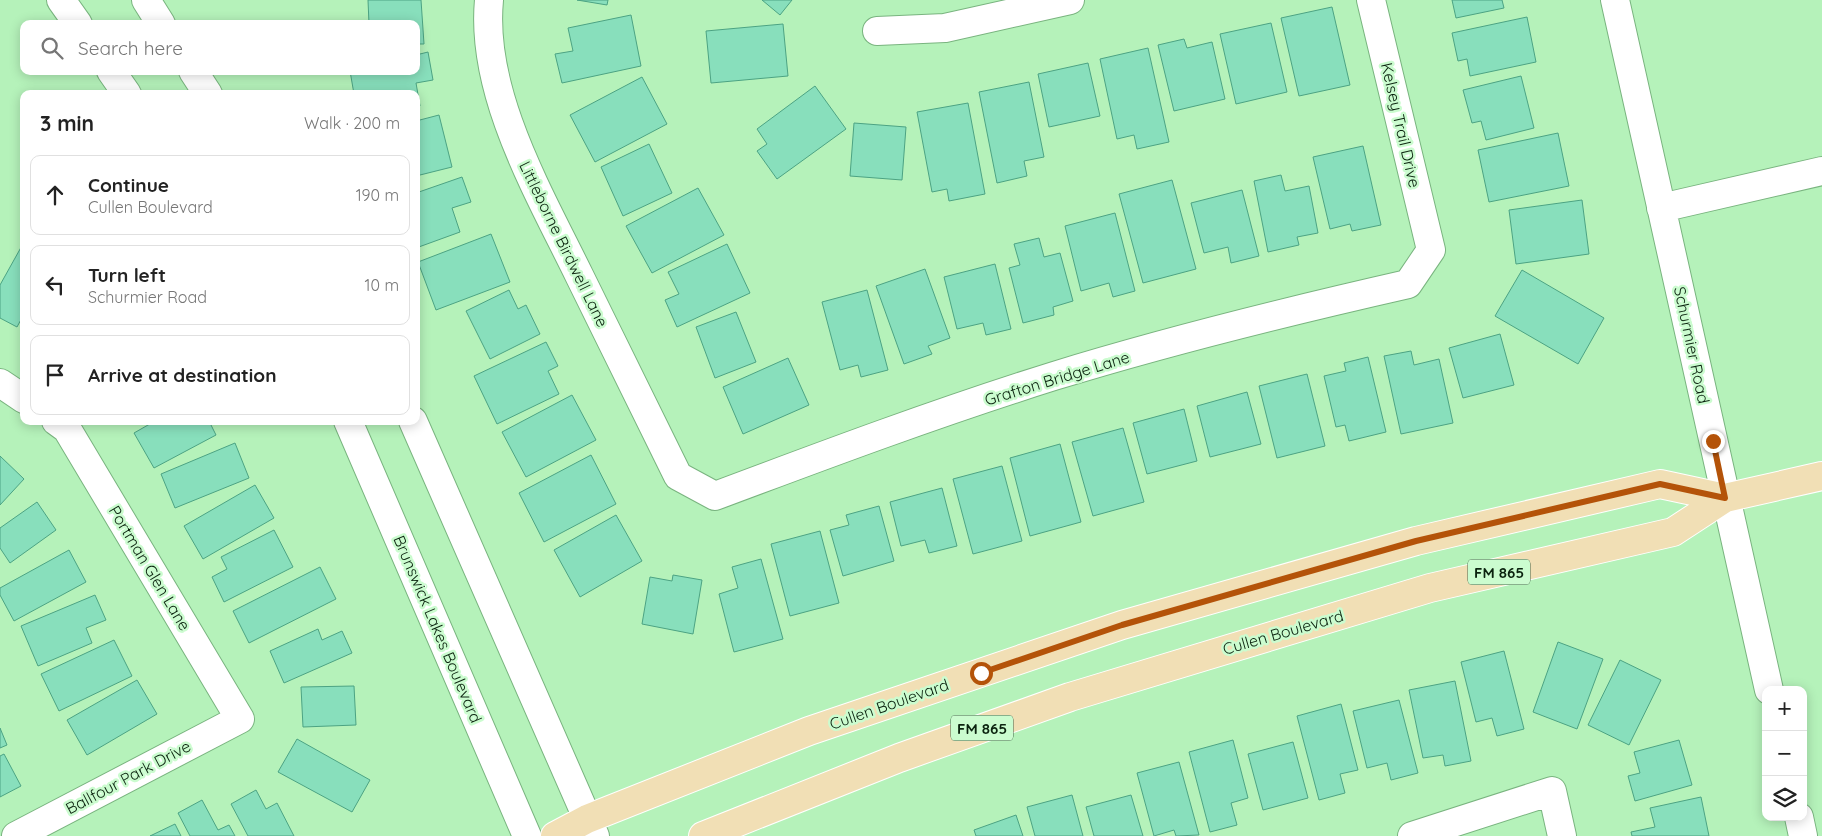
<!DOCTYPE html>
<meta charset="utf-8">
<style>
:root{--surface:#fff;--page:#f2f2f2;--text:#222;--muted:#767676;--line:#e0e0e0}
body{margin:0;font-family:Quicksand,sans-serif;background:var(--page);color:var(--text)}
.controls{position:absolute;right:15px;bottom:15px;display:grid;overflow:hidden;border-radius:10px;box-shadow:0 2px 12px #0003}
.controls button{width:45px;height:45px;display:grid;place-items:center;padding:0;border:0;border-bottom:1px solid var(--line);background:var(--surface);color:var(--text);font:25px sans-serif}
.stop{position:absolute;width:15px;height:15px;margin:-11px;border:4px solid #b45309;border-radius:50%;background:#fff}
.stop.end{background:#b45309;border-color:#fff;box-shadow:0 1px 5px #0008}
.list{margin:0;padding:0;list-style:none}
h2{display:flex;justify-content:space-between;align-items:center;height:65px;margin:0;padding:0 20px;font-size:21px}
h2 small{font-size:16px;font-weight:400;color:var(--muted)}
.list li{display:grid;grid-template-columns:32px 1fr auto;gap:15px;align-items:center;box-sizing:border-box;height:80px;margin:0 10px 10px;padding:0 10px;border:1px solid var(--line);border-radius:10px}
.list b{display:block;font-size:19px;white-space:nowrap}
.list p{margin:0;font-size:16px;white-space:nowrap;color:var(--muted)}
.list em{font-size:16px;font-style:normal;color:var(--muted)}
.icon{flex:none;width:28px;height:28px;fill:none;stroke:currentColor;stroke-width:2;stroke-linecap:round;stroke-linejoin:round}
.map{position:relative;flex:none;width:1822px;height:836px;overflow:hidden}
.search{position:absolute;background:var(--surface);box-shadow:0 2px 12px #0003;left:20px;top:20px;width:400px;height:55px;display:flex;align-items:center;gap:12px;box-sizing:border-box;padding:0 18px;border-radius:10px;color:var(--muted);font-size:19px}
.panel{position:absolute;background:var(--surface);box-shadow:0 2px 12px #0003;left:20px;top:90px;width:400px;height:335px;border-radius:10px}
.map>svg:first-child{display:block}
.building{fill:#88dfbc;stroke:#4ca383}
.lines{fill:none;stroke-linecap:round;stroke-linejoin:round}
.minor-casing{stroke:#79b47f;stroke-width:30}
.major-casing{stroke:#fff;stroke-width:30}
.minor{stroke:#fff;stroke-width:28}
.major{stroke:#f1dfb5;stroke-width:28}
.route{stroke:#b45309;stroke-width:6}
.labels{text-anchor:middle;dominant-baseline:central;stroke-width:5;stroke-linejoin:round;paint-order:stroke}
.shield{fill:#cbfccf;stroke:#456449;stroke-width:1}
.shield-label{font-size:15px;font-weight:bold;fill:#0b230f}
.street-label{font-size:16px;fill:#0b230f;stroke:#cbfccf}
</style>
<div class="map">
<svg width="1822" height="836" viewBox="0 0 1822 836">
<rect width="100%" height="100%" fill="#b5f2ba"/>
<!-- building -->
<path class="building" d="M368,0H421L424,44H416V24H369Z
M577,0H608L607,5Z
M762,0H792L780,15Z
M1452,0H1502L1504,8L1456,18Z
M1332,7L1350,85L1299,96L1281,18Z
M631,15L641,66L562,83L555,54L573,51L568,28Z
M1527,17L1536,62L1470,76L1467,59L1458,61L1452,33Z
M1271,23L1287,92L1236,104L1220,34Z
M783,24L788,76L711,83L706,31Z
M1184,39L1187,48L1212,42L1225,99L1174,111L1158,45Z
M1148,48L1169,142L1137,149L1134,135L1117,139L1100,59Z
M428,52L433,80L416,83L420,106L416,107V94H354L350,71H416V55Z
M1088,63L1100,116L1049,127L1038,74Z
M1521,76L1534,128L1486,140L1481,121L1472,123L1463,90Z
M642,77L667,124L595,162L570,115Z
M1029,82L1044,157L1024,161L1027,176L997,183L979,92Z
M815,86L846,129L777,179L757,151L767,144L757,129Z
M968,103L985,194L949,201L947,189L932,192L917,112Z
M439,115L452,167L416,176V121Z
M854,123L906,127L902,180L850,176Z
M1558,133L1569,186L1489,202L1478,150Z
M649,144L672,193L623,216L601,167Z
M1363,146L1381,225L1352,231L1350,224L1330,229L1313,157Z
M1281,175L1285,191L1309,186L1318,233L1297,237L1299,245L1268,252L1254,181Z
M462,177L471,202L452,208L460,232L416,248V193Z
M1172,180L1196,269L1143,283L1119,194Z
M698,188L724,235L652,273L626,226Z
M1242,190L1259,256L1231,263L1228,247L1204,253L1191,203Z
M1582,200L1589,254L1516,264L1509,210Z
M1115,213L1135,291L1113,297L1109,283L1081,291L1065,226Z
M491,234L510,282L436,310L418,262Z
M1039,238L1044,257L1060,253L1073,301L1053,307L1054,315L1023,323L1009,268L1020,265L1014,244Z
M24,242V314L17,327L0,318V285Z
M727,244L750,293L677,327L665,300L679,294L668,272Z
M995,264L1011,329L986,335L983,323L957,329L944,277Z
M925,269L950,338L928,346L932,354L904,364L876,286Z
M1522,270L1604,318L1578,364L1495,316Z
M509,290L518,309L526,305L540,334L490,359L466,311Z
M867,290L888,370L861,377L858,365L840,370L822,302Z
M736,312L756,362L715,378L696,327Z
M1500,334L1514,385L1463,398L1449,348Z
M546,342L558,366L548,371L559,394L497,424L474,376Z
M1411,351L1414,365L1439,359L1453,423L1401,434L1384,356Z
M1368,357L1386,432L1349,441L1345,425L1336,427L1324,376L1346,371L1344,363Z
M788,358L809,405L743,434L723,387Z
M1307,374L1325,446L1277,458L1259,386Z
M1247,392L1261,444L1210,457L1197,406Z
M572,395L596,440L526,477L502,432Z
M1184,409L1197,461L1147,474L1133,423Z
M155,421H209L216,435L154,468L134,433Z
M1123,428L1144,502L1093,516L1072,442Z
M235,443L249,478L175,508L161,474Z
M1060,444L1081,522L1030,536L1010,458Z
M591,455L616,504L544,542L519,493Z
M0,456L24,479L0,505Z
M1002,466L1022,541L973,554L953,479Z
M255,485L274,518L203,559L184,526Z
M942,488L957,546L929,553L925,540L901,546L890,502Z
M37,502L56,530L10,563L0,548V528Z
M879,506L894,561L843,576L830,530L849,525L846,515Z
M616,515L642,561L580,597L554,550Z
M274,530L293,567L224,602L212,577L227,569L221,557Z
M820,531L839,603L790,616L771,544Z
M69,550L86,582L14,621L0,595V588Z
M761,559L783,639L734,652L719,594L738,588L732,567Z
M320,567L336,599L249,643L233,611Z
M673,575L702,580L693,634L642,624L650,577L672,581Z
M95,595L106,620L86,628L92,643L38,666L21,626Z
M318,629L322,640L342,631L352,653L284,683L270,651Z
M114,640L132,676L59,711L41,674Z
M1558,642L1603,659L1577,729L1533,712Z
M1504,651L1524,729L1497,736L1492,718L1476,722L1461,662Z
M1620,660L1661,680L1629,745L1588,725Z
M137,680L157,714L87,755L67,720Z
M1455,681L1471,761L1445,766L1443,755L1423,758L1409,690Z
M354,686L356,725L303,727L301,687Z
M1399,700L1418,773L1391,780L1387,763L1367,768L1353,711Z
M1341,704L1358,770L1340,774L1345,793L1319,800L1297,716Z
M0,728L7,745L0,748Z
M297,739L370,780L352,812L278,772Z
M1233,740L1248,798L1231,803L1237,825L1210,832L1189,752Z
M1679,740L1692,785L1635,801L1628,776L1640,773L1634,752Z
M1293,742L1308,798L1263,810L1248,754Z
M4,754L21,786L0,797V756Z
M1179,762L1199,835L1176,836L1174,830L1154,836L1137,773Z
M256,790L266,809L277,803L294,836H248L231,804Z
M1072,795L1083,836H1035L1027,807Z
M1131,795L1143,836H1094L1086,807Z
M1701,797L1709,836H1632L1631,832L1655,827L1650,808Z
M202,800L218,830L229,825L235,836H190L178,813Z
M1016,815L1023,836H976L974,830Z
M175,824L181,836H150Z"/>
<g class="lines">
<!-- minor casing -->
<g class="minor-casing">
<path id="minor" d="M61,0L78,24
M146,0L161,24
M489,0C480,93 539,193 579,275C612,342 645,409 678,476L715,496C827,454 939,412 1054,376C1171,340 1289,311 1408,284L1431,250L1371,0
M1615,0L1769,690
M877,31L945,28L1070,0
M111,71L127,94
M193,71L208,94
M1661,208L1822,171
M0,383L24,399
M348,421L527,836
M413,421L595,836
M1799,817L1803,836
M16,836L240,719L67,429L56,421
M1412,836L1552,791L1562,836"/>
</g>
<!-- major casing -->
<g class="major-casing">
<path id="major" d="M555,836L587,819L809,731L1122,625L1416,541L1660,484L1725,498
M703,836L899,758L1070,697L1430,588L1673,532L1725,498L1822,476"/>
</g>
<!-- minor -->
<use href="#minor" class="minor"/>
<!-- major -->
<use href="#major" class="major"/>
</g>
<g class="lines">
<!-- route -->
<path class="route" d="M981,673L1122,625L1416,541L1660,484L1725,498L1713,441"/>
</g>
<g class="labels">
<!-- shield labels -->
<g class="shield">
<rect x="1468" y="559.5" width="62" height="25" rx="4"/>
<rect x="951" y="715.5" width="62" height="25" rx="4"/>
</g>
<g class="shield-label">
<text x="1499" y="572">FM 865</text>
<text x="982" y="728">FM 865</text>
</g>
<!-- street labels -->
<g class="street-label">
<text transform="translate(1401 125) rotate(77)">Kelsey Trail Drive</text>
<text transform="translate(564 244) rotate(64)">Littleborne Birdwell Lane</text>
<text transform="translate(1692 345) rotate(78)">Schurmier Road</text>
<text transform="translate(1057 378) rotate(-17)">Grafton Bridge Lane</text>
<text transform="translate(150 568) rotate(59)">Portman Glen Lane</text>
<text transform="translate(438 629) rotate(67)">Brunswick Lakes Boulevard</text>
<text transform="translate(1283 632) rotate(-16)">Cullen Boulevard</text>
<text transform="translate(889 704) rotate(-19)">Cullen Boulevard</text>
<text transform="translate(128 777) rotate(-28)">Ballfour Park Drive</text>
</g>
</g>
</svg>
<div class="controls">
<button>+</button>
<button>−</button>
<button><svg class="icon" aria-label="layers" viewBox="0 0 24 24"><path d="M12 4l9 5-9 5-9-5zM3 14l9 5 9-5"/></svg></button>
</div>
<div class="stop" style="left:981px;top:673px"></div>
<div class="stop end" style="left:1713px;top:441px"></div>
<div class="search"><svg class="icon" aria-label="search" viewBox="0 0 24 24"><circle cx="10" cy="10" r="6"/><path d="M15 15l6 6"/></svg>Search here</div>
<section class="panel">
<h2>3 min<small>Walk · 200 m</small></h2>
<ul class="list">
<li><svg class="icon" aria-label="ahead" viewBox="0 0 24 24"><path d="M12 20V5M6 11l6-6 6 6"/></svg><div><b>Continue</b><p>Cullen Boulevard</p></div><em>190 m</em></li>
<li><svg class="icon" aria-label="left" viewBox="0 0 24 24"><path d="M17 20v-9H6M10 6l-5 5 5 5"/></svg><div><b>Turn left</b><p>Schurmier Road</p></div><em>10 m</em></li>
<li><svg class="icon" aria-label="arrive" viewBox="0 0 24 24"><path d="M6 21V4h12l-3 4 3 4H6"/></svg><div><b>Arrive at destination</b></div></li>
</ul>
</section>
</div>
